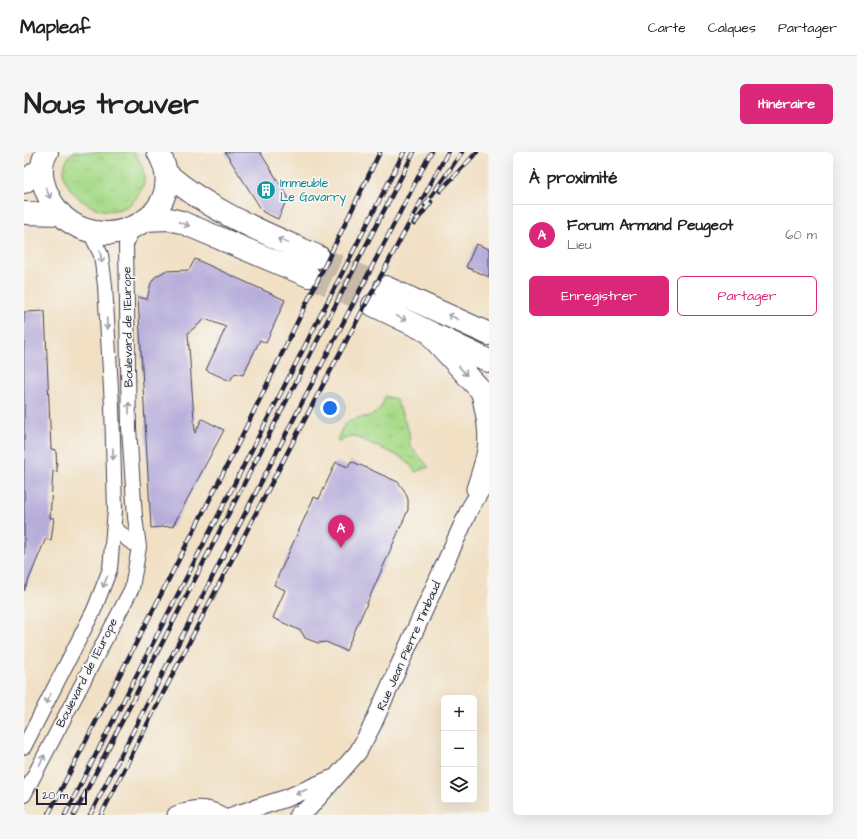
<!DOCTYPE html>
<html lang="fr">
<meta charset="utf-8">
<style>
:root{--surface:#fff;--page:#f6f6f6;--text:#222;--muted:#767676;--line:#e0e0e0;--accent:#db2777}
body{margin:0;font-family:"Architects Daughter",sans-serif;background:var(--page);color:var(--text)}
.controls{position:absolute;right:12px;bottom:12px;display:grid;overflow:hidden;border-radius:6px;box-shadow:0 4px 16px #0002}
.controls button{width:36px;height:36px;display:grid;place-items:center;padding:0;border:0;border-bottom:1px solid var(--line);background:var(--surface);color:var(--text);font:20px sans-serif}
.scale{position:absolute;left:12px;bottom:10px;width:51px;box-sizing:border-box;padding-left:4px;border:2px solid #22223b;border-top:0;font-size:11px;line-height:14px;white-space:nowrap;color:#22223b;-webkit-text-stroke:3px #f6f6f2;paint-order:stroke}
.you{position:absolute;left:306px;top:256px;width:14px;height:14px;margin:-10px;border:3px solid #fff;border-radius:50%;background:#1a73e8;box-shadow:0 0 0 6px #1a73e833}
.badge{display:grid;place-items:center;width:26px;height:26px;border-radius:50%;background:var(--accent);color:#fff;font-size:13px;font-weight:700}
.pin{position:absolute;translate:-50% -33px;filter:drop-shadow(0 1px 2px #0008)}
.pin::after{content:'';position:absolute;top:21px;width:14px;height:12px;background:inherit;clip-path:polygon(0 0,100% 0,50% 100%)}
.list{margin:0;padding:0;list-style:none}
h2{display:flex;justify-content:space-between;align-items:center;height:52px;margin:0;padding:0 16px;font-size:17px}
h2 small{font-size:13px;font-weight:400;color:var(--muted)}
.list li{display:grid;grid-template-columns:26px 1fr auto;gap:12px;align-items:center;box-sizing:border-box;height:60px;padding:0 16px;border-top:1px solid var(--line)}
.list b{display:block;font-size:15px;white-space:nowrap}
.list p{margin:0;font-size:13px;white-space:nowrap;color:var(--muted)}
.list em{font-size:13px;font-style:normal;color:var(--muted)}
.actions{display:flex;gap:8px;padding:12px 16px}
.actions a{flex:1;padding:9px 0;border:1px solid var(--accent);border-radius:6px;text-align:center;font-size:14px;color:var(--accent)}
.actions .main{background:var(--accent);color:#fff}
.icon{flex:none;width:22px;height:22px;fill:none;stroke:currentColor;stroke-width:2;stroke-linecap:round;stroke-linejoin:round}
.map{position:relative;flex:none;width:465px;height:663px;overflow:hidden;border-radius:6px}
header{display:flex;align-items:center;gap:24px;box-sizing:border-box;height:56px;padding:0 20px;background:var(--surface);border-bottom:1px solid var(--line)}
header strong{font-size:19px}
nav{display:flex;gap:22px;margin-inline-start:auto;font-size:14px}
.intro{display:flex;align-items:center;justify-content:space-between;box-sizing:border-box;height:96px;padding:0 24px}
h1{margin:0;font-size:28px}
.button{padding:10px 18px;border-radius:6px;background:var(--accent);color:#fff;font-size:14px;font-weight:700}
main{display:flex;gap:24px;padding:0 24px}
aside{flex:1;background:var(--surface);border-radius:6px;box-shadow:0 4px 16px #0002}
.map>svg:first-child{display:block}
.grass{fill:url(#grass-tufts);stroke:#667e62}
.building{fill:#b7addb}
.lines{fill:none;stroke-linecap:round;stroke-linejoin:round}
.primary-tunnel{stroke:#c8baa9;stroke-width:22;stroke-dasharray:22 11;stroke-linecap:butt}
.minor-casing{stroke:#413e50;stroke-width:16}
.tertiary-casing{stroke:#413e50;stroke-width:19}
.primary-casing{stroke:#413e50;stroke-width:24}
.minor{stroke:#fff;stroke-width:14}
.tertiary{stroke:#fff;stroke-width:17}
.primary{stroke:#fff;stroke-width:22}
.rail-casing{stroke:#22223b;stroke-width:4.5}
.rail{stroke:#f6f6f2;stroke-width:3;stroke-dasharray:9;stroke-linecap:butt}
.oneway{stroke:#9c9ca7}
.labels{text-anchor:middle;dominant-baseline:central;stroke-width:3.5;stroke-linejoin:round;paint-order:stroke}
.culture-label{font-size:12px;fill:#0d838f;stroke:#f6f6f2;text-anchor:start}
.street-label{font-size:12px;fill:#22223b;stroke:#f6f6f2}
</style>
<header>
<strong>Mapleaf</strong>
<nav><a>Carte</a><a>Calques</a><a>Partager</a></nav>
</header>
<div class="intro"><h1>Nous trouver</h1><a class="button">Itinéraire</a></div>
<main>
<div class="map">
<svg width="465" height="663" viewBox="0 0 465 663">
<defs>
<pattern id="grass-tufts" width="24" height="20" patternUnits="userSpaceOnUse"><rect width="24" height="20" fill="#a9db8a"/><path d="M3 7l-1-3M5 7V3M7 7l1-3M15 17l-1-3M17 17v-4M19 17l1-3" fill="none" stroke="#91bc78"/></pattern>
</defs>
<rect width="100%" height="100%" fill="#f6f6f2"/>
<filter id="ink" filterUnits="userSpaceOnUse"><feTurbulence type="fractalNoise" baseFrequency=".025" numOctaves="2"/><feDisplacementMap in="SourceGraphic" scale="8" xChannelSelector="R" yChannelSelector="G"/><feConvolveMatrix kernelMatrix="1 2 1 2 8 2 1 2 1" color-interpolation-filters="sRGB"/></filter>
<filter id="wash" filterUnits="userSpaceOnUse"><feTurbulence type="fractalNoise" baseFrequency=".012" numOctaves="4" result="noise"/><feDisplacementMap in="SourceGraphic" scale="16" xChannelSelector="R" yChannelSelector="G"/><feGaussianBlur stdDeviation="0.9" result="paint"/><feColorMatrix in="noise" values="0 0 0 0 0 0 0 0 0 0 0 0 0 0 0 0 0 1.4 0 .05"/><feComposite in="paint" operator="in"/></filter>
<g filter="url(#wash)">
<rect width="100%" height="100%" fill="#f1e0c4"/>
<!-- grass -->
<path class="grass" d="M49,0H109C117,8 123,23 119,34C95,93 13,32 49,0Z
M361,244L372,247L385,280L386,294L405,315L391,320L385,311L379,306L330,284L315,289L313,288C315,283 318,275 322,271C334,260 355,273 361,244Z"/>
<g id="blocks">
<!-- building -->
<path class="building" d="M201,0H236L264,45L254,67L239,60Z
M452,92L465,97V125L442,115Z
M171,107L261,148L242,191L236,188L219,223L211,221L206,229L182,218L202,175L181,167L164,181L171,281L178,267L200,278L149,374L127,376L114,145L123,147L127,131L131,125L141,119L165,118Z
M21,159L27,297L32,298L33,320L29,319L26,366H30L27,389L22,386L0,439V160Z
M327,309L374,330L380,338L384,347V358L322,499L302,490L294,491L281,486L277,479L249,466L261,438L250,433L290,345L295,347L312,310L324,315Z"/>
</g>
</g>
<g filter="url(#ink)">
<use href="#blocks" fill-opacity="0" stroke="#413e50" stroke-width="1"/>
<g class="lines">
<!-- primary-tunnel -->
<path class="primary-tunnel" d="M295,105L361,135
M285,124L349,153"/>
<!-- minor casing -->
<g class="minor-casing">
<path id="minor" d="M91,376L104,388L115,395
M0,595L70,458L86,417L91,358L88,254L81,133L77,103L66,80
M0,643L108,436L115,395L111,365L105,276L102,93L109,75"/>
</g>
<!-- tertiary casing -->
<g class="tertiary-casing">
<path id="tertiary" d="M451,337C455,324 460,311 462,297C465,278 459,256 455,237
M152,663C167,656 182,655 196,663
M210,663L263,646L307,627
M274,663L285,656L334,600L348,574L446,356L465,325"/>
</g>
<!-- primary casing -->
<g class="primary-casing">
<path id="primary" d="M23,0C15,13 17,27 23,41C57,119 175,70 134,0
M142,21C187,60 241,81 295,105
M0,30L18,16
M0,61L37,62
M121,68L145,67L157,70L285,124
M361,135L465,182
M349,153L465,209
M410,187L465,247"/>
</g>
<!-- minor -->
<use href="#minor" class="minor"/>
<!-- tertiary -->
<use href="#tertiary" class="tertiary"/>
<!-- primary -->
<use href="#primary" class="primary"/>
<!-- rail casing -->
<g class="rail-casing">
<path id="rail" d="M416,39L453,0
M401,53L438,0
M390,72L407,50
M24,663L212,296L356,0
M41,663L380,0
M50,663L390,0
M66,663L407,0
M77,663C190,441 304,219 424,0"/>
</g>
<!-- rail -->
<use href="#rail" class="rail"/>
</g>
<!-- one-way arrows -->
<defs><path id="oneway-shaft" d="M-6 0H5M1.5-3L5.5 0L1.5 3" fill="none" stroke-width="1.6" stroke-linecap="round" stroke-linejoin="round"/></defs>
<g class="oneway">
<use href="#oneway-shaft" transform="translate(24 41) rotate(66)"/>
<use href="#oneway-shaft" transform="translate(160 72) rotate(21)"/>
<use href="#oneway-shaft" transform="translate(259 89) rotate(-156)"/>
<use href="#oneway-shaft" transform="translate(77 105) rotate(79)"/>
<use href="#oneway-shaft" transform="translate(429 165) rotate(-156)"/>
<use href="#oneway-shaft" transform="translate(377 166) rotate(25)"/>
<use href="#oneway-shaft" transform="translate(83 172) rotate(87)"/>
<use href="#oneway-shaft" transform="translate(439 219) rotate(49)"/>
<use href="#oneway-shaft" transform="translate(105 256) rotate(-91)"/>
<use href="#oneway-shaft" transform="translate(89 302) rotate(88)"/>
<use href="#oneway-shaft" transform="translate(81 430) rotate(112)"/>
<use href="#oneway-shaft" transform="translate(24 547) rotate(117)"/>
<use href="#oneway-shaft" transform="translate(18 608) rotate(-63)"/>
<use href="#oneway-shaft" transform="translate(277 640) rotate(156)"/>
</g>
</g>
<!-- icons -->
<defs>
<g id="building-disc" transform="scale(1)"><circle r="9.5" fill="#0f9aa8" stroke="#f6f6f2"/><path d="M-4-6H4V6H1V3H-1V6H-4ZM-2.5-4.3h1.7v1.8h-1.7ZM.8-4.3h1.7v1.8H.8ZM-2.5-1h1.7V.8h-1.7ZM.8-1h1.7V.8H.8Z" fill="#fff"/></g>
</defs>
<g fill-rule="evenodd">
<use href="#building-disc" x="242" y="38"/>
</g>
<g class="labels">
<!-- culture labels -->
<g class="culture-label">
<text x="256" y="31">Immeuble<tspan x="256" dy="14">Le Gavarry</tspan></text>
</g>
<!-- street labels -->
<g class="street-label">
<text transform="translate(104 175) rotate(-91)">Boulevard de l'Europe</text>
<text transform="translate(385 494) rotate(-66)">Rue Jean Pierre Timbaud</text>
<text transform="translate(63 521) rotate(-63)">Boulevard de l'Europe</text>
</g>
</g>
</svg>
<div class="controls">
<button>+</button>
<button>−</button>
<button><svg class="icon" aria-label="layers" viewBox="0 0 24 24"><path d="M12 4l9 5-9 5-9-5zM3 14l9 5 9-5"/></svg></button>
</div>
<div class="scale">20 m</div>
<div class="you"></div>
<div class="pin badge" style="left:317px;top:396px">A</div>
</div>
<aside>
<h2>À proximité<small></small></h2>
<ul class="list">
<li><span class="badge">A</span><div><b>Forum Armand Peugeot</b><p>Lieu</p></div><em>60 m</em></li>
</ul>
<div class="actions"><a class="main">Enregistrer</a><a>Partager</a></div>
</aside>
</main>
